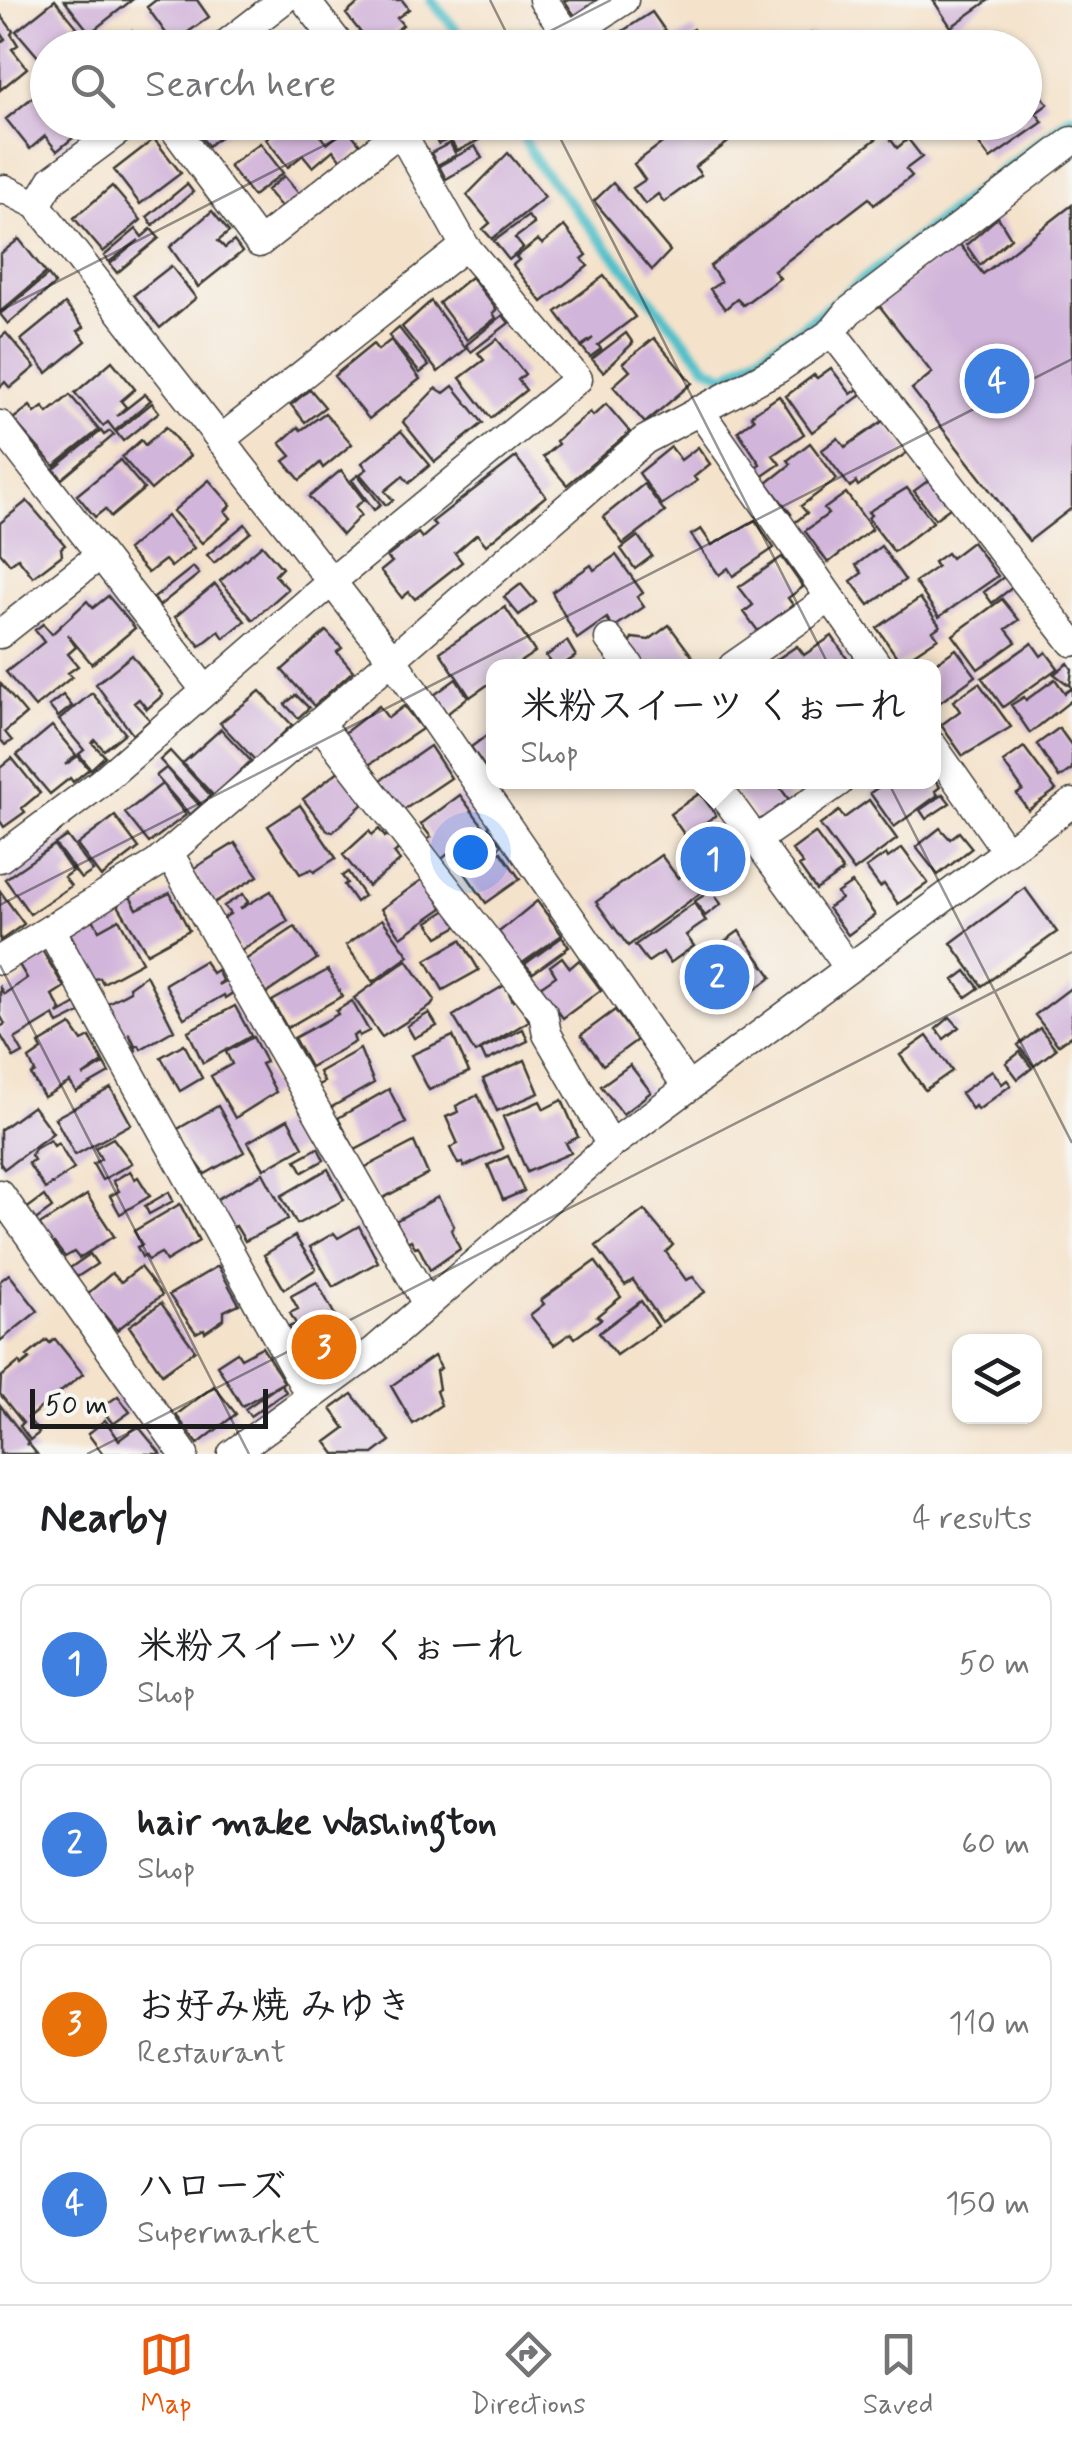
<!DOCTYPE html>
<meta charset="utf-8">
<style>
:root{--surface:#fff;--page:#f6f6f6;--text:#202124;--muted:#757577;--line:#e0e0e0;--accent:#ea580c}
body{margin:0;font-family:Mynerve,"Klee One",sans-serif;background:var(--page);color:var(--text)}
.controls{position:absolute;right:30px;bottom:30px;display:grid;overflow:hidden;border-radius:20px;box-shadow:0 2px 8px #0004}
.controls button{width:90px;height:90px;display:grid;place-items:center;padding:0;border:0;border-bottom:2px solid var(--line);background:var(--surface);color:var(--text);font:50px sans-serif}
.scale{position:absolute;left:30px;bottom:25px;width:238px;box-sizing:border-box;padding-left:10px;border:5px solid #1c1c1c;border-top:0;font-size:28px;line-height:35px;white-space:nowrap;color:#1c1c1c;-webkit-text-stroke:8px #f6f6f2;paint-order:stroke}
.you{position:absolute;left:470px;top:852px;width:35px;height:35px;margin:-25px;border:8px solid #fff;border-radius:50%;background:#1a73e8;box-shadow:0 0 0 15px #1a73e833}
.badge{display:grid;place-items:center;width:65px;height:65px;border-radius:50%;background:var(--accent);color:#fff;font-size:32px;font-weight:700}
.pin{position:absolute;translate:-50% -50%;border:5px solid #fff;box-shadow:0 2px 10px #0006}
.popup{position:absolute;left:486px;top:659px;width:455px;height:130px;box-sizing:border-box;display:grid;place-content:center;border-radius:20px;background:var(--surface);filter:drop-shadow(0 2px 8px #0005);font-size:32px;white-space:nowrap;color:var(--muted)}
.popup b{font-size:38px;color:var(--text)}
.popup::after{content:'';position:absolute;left:50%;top:100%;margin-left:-20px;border:20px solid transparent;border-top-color:var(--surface)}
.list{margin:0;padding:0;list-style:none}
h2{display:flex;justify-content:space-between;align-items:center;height:130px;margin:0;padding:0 40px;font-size:42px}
h2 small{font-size:32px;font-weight:400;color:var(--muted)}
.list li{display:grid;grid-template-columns:65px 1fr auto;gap:30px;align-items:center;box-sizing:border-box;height:160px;margin:0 20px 20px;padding:0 20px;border:2px solid var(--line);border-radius:20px}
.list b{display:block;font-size:38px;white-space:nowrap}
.list p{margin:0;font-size:32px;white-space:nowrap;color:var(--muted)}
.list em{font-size:32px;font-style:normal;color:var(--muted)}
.icon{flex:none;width:55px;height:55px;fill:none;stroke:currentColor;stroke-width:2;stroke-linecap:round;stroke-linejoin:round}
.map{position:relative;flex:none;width:1072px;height:1454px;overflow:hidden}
.search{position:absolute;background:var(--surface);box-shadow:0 2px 8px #0004;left:30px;right:30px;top:30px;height:110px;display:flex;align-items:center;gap:25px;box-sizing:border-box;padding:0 35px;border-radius:55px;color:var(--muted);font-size:38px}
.sheet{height:850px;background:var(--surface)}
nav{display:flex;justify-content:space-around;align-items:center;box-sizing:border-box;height:140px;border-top:2px solid var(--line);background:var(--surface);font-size:28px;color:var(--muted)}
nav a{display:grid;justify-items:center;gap:5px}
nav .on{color:var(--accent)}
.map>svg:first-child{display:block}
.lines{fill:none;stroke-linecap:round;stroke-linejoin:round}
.stream{stroke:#52c0c9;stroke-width:10}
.building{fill:#d2b5da}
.minor-casing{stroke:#3c3a36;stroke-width:31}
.minor{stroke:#fff;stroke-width:28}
.ticks{fill:none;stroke:#1c1c1c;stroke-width:2.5;stroke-opacity:0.45}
</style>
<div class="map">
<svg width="1072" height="1454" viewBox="0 0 1072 1454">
<rect width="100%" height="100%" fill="#f6f6f2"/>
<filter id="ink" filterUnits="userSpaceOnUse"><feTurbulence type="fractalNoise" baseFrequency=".01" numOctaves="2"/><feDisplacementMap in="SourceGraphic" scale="20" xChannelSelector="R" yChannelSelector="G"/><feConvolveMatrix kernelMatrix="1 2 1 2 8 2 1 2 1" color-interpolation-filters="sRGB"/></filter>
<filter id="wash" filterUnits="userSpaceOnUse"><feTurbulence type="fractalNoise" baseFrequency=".0048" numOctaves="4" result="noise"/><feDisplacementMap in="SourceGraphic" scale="40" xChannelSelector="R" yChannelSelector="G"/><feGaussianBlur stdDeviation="2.25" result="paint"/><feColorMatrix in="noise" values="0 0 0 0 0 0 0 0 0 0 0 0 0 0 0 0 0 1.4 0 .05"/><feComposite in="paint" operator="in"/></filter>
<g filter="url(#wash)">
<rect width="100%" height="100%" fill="#f4e2ca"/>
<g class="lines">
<!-- stream -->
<path class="stream" d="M431,0L471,48
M515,122L539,166L707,367L726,376L802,327L1072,116"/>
</g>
<g id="blocks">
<!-- building -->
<path class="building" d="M55,0L77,27L54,48H48V53L40,59L16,31Z
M64,0H132L90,33Z
M156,0H197L209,17L173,43L147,7Z
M362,0H402L409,9L397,18L403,25L375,48H362L369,43L346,14Z
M564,0H605L577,19Z
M933,0H989L951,27Z
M652,12L673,42L693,29L697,35L681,48H611L614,45L612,38Z
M0,14L13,31L11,34L18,45L12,49L27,68L0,90V43L5,39L0,31Z
M531,28L533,32L539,29L550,48H490L509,33L513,38Z
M132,31L145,48H110Z
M811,33L821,46L832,38L839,48H792Z
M1032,83L1048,104L1036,113L1043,122L990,159L966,126L971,122H1024V89Z
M39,92L48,102V122H64L74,137L57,151L45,136L30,149L6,119Z
M190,122H239L208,146Z
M286,122H309L327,144L347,128L363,148L344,164L333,150L313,167L303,155L288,167L266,139Z
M427,122H493L497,131L457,151L450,139L438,144Z
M690,122H755L695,167L701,175L664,202L658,194L645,204L633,188L645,180L634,164Z
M885,132L897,148L908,139L922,157L906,169L912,176L874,205L869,198L774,271L780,278L743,305L737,299L725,309L710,289L721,282L710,266Z
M154,139L181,173L140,204L114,170Z
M260,143L283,173L253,196L229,166Z
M450,143L456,155L437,165L431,153Z
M475,146L482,158L446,179L439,166Z
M508,153L545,197L492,239L483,229L490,223L467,195Z
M284,176L301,196L284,210L267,190Z
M613,183L670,251L652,270L594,201Z
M187,184L193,192L153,225L147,217Z
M112,186L141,220L103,252L74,218Z
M1072,205V508L1029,541L912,389L932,373L878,304L958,242L983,274Z
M212,211L229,232L218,241L225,248L234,241L242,252L198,287L170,247Z
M528,216L534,224L515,238L523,248L509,260L494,241Z
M998,217L1011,238L980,265L966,245Z
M564,226L587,255L582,259L588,266L542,302L513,265L519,260L516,257L538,240L542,244Z
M136,229L142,237L151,229L159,238L117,273L110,264L139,240L109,262L104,256Z
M19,239L46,273L0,312V254Z
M171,266L196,298L160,328L134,295Z
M48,275L55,284L8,324L0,314Z
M604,276L635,317L598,345L601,349L590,357L582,347L593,338L581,346L556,312Z
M471,277L497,310L493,313L496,318L467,340L439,303Z
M431,301L466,349L438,372L402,327Z
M65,304L84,327L78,331L86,341L47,373L21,340Z
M503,315L509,323L471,352L466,345Z
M399,328L429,366L420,373L389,336Z
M6,333L35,367L10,388L5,382L0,387V338Z
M626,333L633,343L603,372L592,359Z
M654,338L692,383L645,423L613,386L630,371L623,363Z
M497,339L525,374L518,380L526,390L491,418L460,378L484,360L478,353Z
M391,340L420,379L369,419L334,376L373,344L378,350Z
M112,361L135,389L121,401L126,407L117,416L145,394L151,400L115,431L108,422L103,426L75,393Z
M831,368L851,394L858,389L861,395L812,432L786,396L814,375L817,378Z
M453,386L483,423L435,462L403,422L436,388L444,393Z
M310,389L325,407L305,422L291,405Z
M70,395L99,430L54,466L13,419L30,406L35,413L43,407L48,413Z
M779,396L804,434L773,455L780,464L761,477L754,468L760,464L738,431L754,419L751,415Z
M152,403L159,412L123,441L116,432Z
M606,404L630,432L567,485L543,457L558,444L556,441L590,412L593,416Z
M325,413L352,444L323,468L320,463L300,480L284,461L291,456L280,443L298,427L301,430Z
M883,421L908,452L858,486L856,482L850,487L822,450L838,438L845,447Z
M166,427L190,456L151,490L122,457L141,440L145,445Z
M101,431L104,435L110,431L114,435L62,479L54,469Z
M401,431L430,465L409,483L403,476L385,491L393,500L386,505L360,474L367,469L362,463Z
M810,443L837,479L801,506L807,513L794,523L788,516L791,514L767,483L791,464L788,460Z
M671,447L681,460L698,447L710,464L694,477L697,481L661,505L639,473Z
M516,457L546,496L486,545L477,534L455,553L462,562L415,599L409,592L402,598L381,571L392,562L387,557L418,533L422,538L436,526L432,522Z
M120,460L144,489L111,517L105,509L95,517L77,495Z
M341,470L364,500L355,507L361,515L342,535L309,497Z
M358,475L381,505L374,510L352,480Z
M209,480L231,505L225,511L231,518L202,543L173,511Z
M929,480L950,508L935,519L914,491Z
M644,484L665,512L623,544L603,517Z
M907,488L933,522L894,552L868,518L871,515L868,512Z
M846,493L872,529L828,563L805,531L828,514L824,509Z
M27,501L65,545L61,548L62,555L33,577L18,558L10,564L0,552V523Z
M167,516L194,548L171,567L165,560L148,573L127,550Z
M755,520L774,548L733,576L728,568L719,575L691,535L701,529L712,545Z
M245,524L251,532L214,563L207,555Z
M638,536L652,556L635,569L621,549Z
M972,542L998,576L939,617L915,582L937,567L934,562L947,553L951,558Z
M262,545L282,568L275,575L288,589L253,620L220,581Z
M881,546L905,580L869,605L851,581L862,573L856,565Z
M616,555L643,593L637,597L644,607L613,628L607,618L577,639L552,592L591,565L594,570Z
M782,557L803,587L788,598L793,605L758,631L744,612L753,605L739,587Z
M193,567L199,574L159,606L154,598Z
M1005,576L1013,587L992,603L984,592Z
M215,584L245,621L224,638L219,631L200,646L175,617Z
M521,584L536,602L519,615L504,597Z
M108,596L135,628L92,664L67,634L76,647L68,654L78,666L68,673L72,677L35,707L6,672L44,642L35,630L43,624L52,634L87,601L93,608Z
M920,598L940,626L933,631L938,638L896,666L892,660L897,657L877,628Z
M1002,599L1019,620L1006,629L1016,642L978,669L953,635Z
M505,607L535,652L514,666H493V681L470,697L440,652Z
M669,625L698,664L638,666L629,654L632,638L649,640Z
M326,631L342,648L337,652L353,671L314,706L282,670Z
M832,636L852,666H781L776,660L797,646L804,655Z
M567,641L576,656L561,666H554L546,656Z
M1032,643L1041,656L1046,652L1058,668L1003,707L982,678Z
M956,649L976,676L939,703L933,695V665Z
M132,655L163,695L147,709L139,699L134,703L150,720L133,735L96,684Z
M1068,663L1072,669L1070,686L1054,674Z
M456,679L468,697L447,714L434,695Z
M1055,679L1065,693L1072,688V700L1030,733L1011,705L1024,697L1026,700Z
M0,683L26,714L5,732L12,741L5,745L0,739Z
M979,683L1011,727L963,756L941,725L960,711L953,701Z
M260,691L292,725L255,760L220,723Z
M92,693L125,733L104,750L95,740L92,743L105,756L91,769L79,754L84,750L59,720Z
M63,695L72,706L58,717L49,706Z
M296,695L309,708L298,718L285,704Z
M379,706L388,718L404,706L422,729L367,766L343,734Z
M52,726L76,755L65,765L78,756L89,769L73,782L70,778L50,794L17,755Z
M1059,728L1072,746V769L1059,778L1037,744Z
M221,729L251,761L214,796L183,763Z
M493,731V764L486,769L471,747Z
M430,746L451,778L402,811L381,780Z
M1024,747L1056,790L1028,810L1017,794L1023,790L1003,762Z
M170,751L211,796L202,805L160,760Z
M12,758L40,793L22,808L25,812L4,827L0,821V768Z
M166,768L200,806L190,815L156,776Z
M340,770L366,801L333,832L328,831L303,799Z
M933,777L940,787L935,791L938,795L894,827L870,793L886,782H933Z
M741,782H776L790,801L760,823L732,788Z
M162,784L186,815L149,843L125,813Z
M700,793L716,815L686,837L670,814Z
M943,794L950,803L926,819L920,810Z
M460,795L483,826L438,862L423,843L431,837L421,824Z
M869,800L897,839L854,871L820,825L839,811L844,818Z
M300,805L336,858L314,872L312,869L300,874L268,826Z
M115,816L139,848L101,877L77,845Z
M489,827L502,845L484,858L471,841Z
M940,828L950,839L959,832L972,848L938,875L916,847Z
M379,829L385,837L390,833L401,847L394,853L400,861L368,886L343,855L369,831L372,835Z
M727,831L743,854L712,876L695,853Z
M815,833L843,871L816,890L799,866L803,864L792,850Z
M67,836L93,871L81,879L55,844Z
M235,843L258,876L212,904L193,869Z
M54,845L72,871L64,877L71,886L30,914L5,879Z
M902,848L928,883L898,904L884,884L880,887L866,868L886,854L888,858Z
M501,852L520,879L486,903L465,873Z
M661,855L678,878L687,871L702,892L628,946L596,902Z
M729,866L738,879L718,893L710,880Z
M348,872L364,896L356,902L344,885L347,883L342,876Z
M423,879L443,908L401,937L381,909Z
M852,883L875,915L848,935L828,908L841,899L837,893Z
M1025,888L1057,932L982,986L951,943Z
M712,890L721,904L705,916L695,901Z
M0,891L24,924L0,941Z
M271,891L288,921L241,951L222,919L230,914L224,906L243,894L248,902L240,909Z
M170,893L189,930L147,953L116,902L129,895L137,909Z
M537,901L562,935L521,964L499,932Z
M694,903L706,921L686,935L694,946L670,963L663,952L648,962L635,945Z
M450,908L461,924L438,937L428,922Z
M93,919L99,930L119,919L142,962L103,983L100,978L89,980L70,946L75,943L69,931Z
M382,919L409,956L373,982L346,945Z
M295,927L317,959L264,995L242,962Z
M739,931L772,977L737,1003L704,956Z
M562,937L569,947L533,973L525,964Z
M461,940L479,970L443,990L426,960Z
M42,950L64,987L52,995L61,1010L58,1014L76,1004L80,1013L58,1024L54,1015L15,1039L23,1053L14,1058L0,1034V1027L5,1024L0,1015V988L4,994L27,978L18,963Z
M562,957L570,968L579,960L601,990L563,1018L540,987L556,976L550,966Z
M407,960L435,1000L431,1006L382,1037L354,998Z
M204,961L212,973L217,970L222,980L218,985L227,980L234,992L225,998L224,995L184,1018L165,984Z
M328,970L342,996L287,1028L272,1001Z
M966,971L979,988L966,997L954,980Z
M146,975L174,1030L141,1049L139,1045L136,1047L129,1033L136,1050L129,1053L106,1004L130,991L129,987Z
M505,985L513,1001L517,998L529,1021L475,1053L453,1016Z
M1072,987V1035L1058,1045L1035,1015Z
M352,1001L369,1031L359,1036L358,1033L353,1036L355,1042L310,1067L294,1038L338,1014L336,1011Z
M235,1006L251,1036L203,1063L188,1031Z
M615,1010L637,1040L603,1065L581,1035Z
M429,1013L437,1026L414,1038L407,1026Z
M950,1017L959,1027L944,1039L936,1029Z
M71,1025L82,1041L90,1037L103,1062L83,1076L104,1064L109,1073L76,1092L70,1082L44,1097L31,1075L35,1072L29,1059L42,1050L39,1044Z
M1040,1028L1056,1049L1034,1066L1018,1045Z
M523,1029L528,1041L486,1061L481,1050Z
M453,1036L469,1072L429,1090L411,1055Z
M927,1036L952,1071L925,1090L900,1055Z
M253,1037L266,1062L261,1064L276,1092L235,1118L211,1076L232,1064L226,1052Z
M184,1044L202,1078L180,1091L161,1057Z
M360,1049L374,1083L330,1108L316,1086L324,1082L319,1072Z
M1020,1052L1032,1068L1018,1079L1006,1063Z
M525,1060L539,1093L497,1111L483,1079Z
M630,1065L651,1092L623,1114L601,1086Z
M992,1070L1002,1084L1007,1080L1011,1085L978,1110L975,1106L972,1109L961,1093Z
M111,1088L131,1124L75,1155L55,1118Z
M389,1089L406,1123L355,1150L338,1118Z
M478,1095L503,1149L464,1167L463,1163L458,1164L450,1148L458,1144L446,1117L458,1112L456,1106Z
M562,1100L578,1137L566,1143L571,1153L527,1172L503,1117L540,1101L544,1109Z
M33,1106L53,1133L4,1169L0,1163V1130Z
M218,1106L244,1152L205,1174L195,1160L193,1161L176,1130Z
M288,1119L303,1147L264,1169L248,1142Z
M113,1138L132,1163L102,1180L93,1164L101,1159L95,1148Z
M50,1140L54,1146L58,1143L74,1169L45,1189L28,1163L34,1160L31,1155L35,1149Z
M414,1142L428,1174L381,1199L364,1168Z
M318,1148L324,1160L303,1172L296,1160Z
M508,1156L524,1191L503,1200L488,1165Z
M328,1169L344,1200L297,1224L281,1196Z
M130,1171L135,1179L138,1177L150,1196L120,1214L110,1196L119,1191L113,1181Z
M263,1173L288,1219L245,1241L236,1226L228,1230L212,1202Z
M169,1192L173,1201L149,1214L145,1206Z
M87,1195L114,1236L79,1258L74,1252L65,1257L54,1243L51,1245L38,1226Z
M44,1196L52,1208L30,1224L22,1212Z
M438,1197L454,1226L451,1230L460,1249L430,1270L418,1246L415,1247L411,1240L407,1242L394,1222Z
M180,1204L199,1241L166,1261L161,1253L148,1260L145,1255L142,1257L137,1247L142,1245L134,1231Z
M644,1210L673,1245L666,1252L686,1280L693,1277L705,1292L662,1322L633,1280L625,1285L596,1246Z
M359,1226L378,1262L333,1287L310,1247L334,1233L338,1238Z
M295,1236L316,1269L284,1289L264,1255Z
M90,1254L97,1264L77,1277L70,1268Z
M595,1261L621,1297L597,1316L601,1319L575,1338L571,1333L554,1345L530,1315L544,1304L541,1300Z
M218,1266L239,1304L224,1311V1319L205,1332L204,1329L196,1333L169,1295Z
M140,1267L162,1295L117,1330L87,1294L112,1273L121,1282Z
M9,1274L38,1311L0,1341V1281Z
M317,1282L351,1345L333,1355L330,1349L304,1363L289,1327L296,1324L290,1313L298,1309L291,1296Z
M641,1301L658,1326L616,1355L599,1333Z
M161,1303L195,1350L162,1374L129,1326Z
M55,1339L83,1374L28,1418L39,1433L30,1440L20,1426L23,1423L0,1394L1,1377L19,1362L21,1366L30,1359L27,1356L47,1340L50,1343Z
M262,1347L284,1382L242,1406L217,1365L237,1352L241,1358Z
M434,1356L441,1368L436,1371L439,1389L436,1391L441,1405L413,1424L391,1386Z
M281,1384L286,1392L250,1416L245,1409Z
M214,1386L236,1414L198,1444L176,1415Z
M352,1394L390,1441L373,1454H335L326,1442L345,1428L331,1409Z
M118,1396L130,1412L113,1424L101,1408Z
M0,1405L28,1442L26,1445L28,1443L37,1454H0Z
M105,1420L119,1440L138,1426L161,1454H103L88,1434Z"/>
</g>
</g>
<g filter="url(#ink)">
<use href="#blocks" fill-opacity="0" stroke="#3c3a36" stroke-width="2.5"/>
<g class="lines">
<!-- minor casing -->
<g class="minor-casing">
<path id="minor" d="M305,0L342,48
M543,0L569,36L624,0
M221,48L283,0
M169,122L259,243L400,131
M0,190L5,189L37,205L392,659L688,1088
M37,205L52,180L130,122
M832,332L1072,642
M699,410L878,666
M0,425L206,691
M220,440L465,246
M0,634L100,555
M609,639L630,666
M733,666L830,598
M319,723L543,1013L547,1034L611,1145
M933,746L1007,852
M714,782L849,968
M756,840L839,782
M169,853L427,1304
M0,858L100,783L331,582L578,379L465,246L395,122
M50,929L310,1396
M0,960L156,864L645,440L778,369L832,332L849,311L1072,141
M0,1194L184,1454
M232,1454L375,1350L611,1145L1072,803"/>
</g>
<!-- minor -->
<use href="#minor" class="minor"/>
</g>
</g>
<!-- ticks -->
<path class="ticks" d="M490,0L514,48M517,48L611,0M552,122L1072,1143M0,311L370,122M0,905L1072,359M0,965L249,1454M87,1454L1072,952"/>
</svg>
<div class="controls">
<button><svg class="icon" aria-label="layers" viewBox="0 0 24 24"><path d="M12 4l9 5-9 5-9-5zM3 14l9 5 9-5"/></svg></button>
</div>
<div class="scale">50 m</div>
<div class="you"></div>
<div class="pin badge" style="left:713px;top:859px;background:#3f7fe0">1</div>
<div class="popup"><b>米粉スイーツ くぉーれ</b>Shop</div>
<div class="pin badge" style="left:717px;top:977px;background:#3f7fe0">2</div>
<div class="pin badge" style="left:324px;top:1347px;background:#e8710a">3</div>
<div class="pin badge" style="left:997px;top:381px;background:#3f7fe0">4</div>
<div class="search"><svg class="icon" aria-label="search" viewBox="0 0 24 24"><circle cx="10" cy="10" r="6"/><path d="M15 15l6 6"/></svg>Search here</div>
</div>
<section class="sheet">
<h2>Nearby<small>4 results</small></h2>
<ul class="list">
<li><span class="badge" style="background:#3f7fe0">1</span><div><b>米粉スイーツ くぉーれ</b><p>Shop</p></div><em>50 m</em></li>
<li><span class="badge" style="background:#3f7fe0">2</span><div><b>hair make Washington</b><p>Shop</p></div><em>60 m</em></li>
<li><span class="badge" style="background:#e8710a">3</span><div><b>お好み焼 みゆき</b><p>Restaurant</p></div><em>110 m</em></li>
<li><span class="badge" style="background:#3f7fe0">4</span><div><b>ハローズ</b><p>Supermarket</p></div><em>150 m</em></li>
</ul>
</section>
<nav>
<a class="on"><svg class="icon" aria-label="map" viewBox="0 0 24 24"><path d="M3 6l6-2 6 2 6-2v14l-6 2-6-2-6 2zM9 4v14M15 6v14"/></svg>Map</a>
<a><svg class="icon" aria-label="directions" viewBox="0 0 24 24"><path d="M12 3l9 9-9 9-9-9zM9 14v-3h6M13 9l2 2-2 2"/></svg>Directions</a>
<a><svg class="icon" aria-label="saved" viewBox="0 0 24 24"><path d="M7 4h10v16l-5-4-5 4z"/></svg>Saved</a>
</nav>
